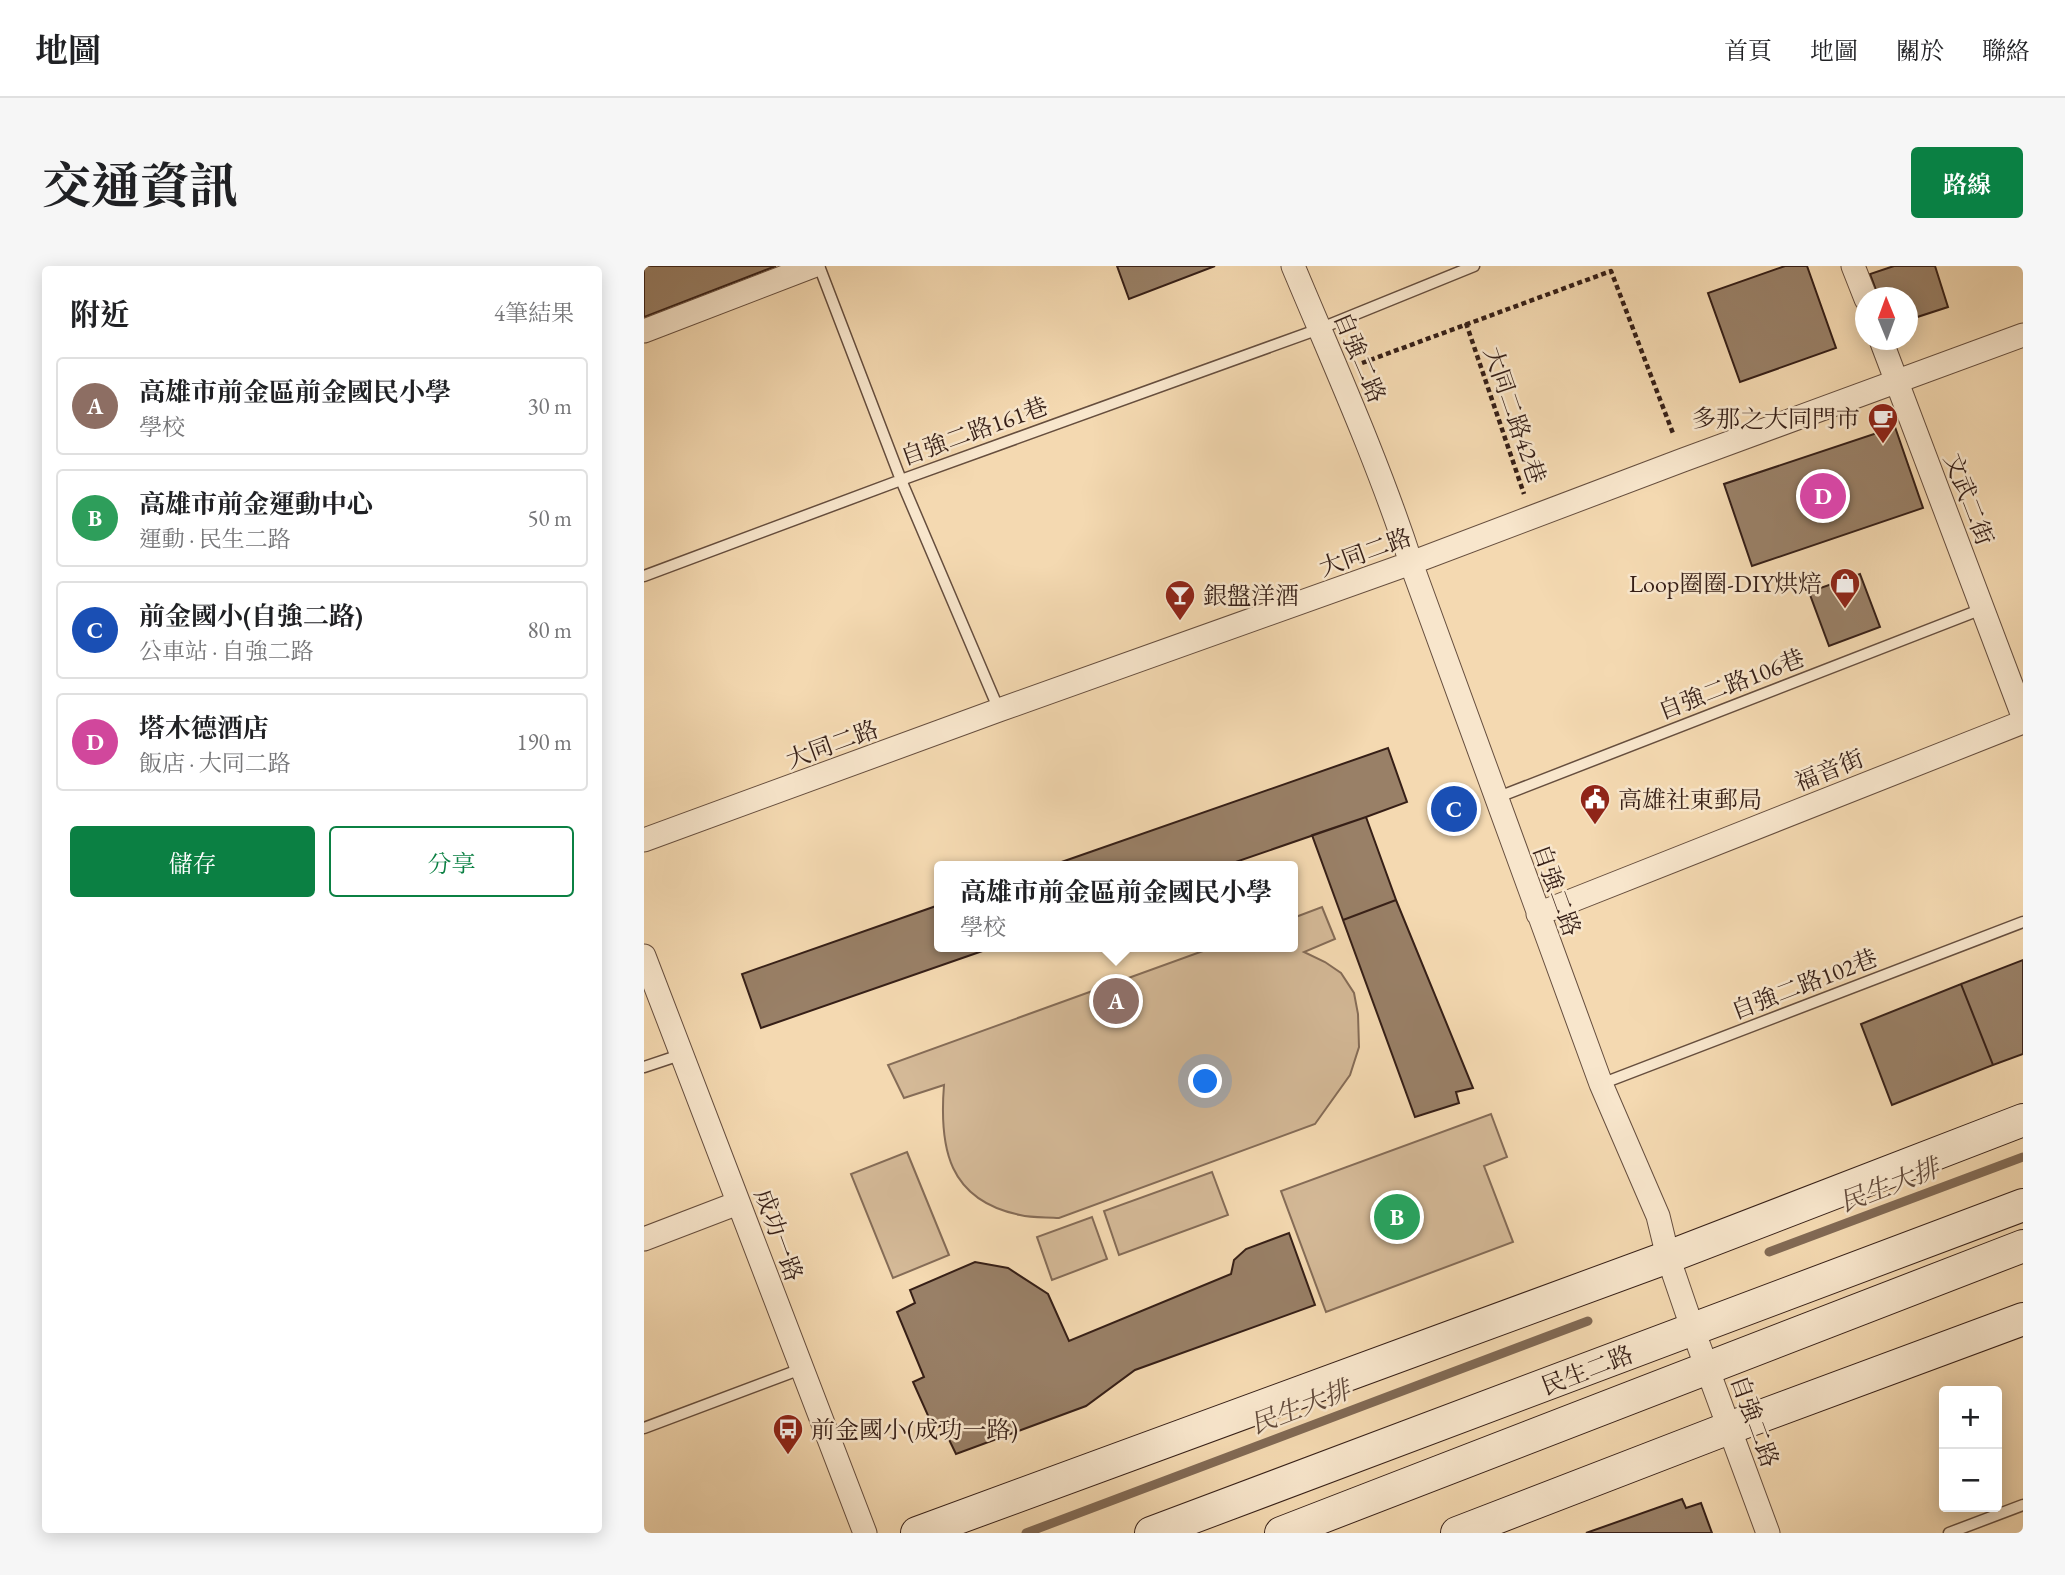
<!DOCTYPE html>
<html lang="zh-TW">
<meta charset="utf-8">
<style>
:root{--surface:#fff;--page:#f6f6f6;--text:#202124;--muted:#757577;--line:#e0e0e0;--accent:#0b8043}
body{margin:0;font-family:"EB Garamond","Noto Serif TC",serif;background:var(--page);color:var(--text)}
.controls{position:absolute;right:21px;bottom:21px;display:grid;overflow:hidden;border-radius:7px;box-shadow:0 4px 18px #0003}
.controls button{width:63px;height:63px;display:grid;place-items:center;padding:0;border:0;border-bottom:2px solid var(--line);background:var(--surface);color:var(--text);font:35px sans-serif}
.compass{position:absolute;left:1211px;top:21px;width:63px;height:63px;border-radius:50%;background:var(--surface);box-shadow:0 4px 18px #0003;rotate:359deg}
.you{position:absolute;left:562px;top:816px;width:24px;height:24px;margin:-18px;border:5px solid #fff;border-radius:50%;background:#1a73e8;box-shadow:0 0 0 10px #1a73e833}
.badge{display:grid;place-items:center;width:46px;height:46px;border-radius:50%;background:var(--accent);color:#fff;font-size:23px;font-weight:700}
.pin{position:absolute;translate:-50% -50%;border:4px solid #fff;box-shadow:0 2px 7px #0006}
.popup{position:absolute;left:290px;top:595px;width:364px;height:91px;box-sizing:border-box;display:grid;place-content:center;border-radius:7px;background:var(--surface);filter:drop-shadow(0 2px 5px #0005);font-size:23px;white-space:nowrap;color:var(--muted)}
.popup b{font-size:26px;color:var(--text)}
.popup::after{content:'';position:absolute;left:50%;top:100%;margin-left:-14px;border:14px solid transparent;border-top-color:var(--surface)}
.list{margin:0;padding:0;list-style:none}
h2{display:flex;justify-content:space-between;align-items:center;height:91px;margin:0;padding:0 28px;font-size:30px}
h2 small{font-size:23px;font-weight:400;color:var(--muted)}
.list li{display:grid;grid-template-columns:46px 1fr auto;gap:21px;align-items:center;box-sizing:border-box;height:98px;margin:0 14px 14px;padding:0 14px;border:2px solid var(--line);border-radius:7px}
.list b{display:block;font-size:26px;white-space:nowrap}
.list p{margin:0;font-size:23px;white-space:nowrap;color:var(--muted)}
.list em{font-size:23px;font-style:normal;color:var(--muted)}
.actions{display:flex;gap:14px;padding:21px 28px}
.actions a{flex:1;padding:16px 0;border:2px solid var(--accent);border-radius:7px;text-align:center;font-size:24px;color:var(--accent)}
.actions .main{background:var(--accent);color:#fff}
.map{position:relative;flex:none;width:1379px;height:1267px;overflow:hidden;border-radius:7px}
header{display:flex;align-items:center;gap:42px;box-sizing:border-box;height:98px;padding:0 35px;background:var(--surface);border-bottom:2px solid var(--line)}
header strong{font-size:33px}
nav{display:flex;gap:38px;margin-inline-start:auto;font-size:24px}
.intro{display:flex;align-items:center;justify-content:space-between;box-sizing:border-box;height:168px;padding:0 42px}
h1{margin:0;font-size:49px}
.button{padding:18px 32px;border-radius:7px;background:var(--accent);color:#fff;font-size:24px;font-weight:700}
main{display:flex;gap:42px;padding:0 42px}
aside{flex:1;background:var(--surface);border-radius:7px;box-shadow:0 4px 18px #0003}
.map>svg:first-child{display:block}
.green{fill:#d4b997;stroke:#856c57;stroke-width:2}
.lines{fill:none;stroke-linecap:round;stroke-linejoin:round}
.stream{stroke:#816954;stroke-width:9}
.building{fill:#998067;stroke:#361f17;stroke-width:2}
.lane-casing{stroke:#664e3e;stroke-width:13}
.street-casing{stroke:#664e3e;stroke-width:25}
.secondary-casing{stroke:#361f17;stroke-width:34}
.path{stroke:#361f17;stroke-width:4.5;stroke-dasharray:5 3.5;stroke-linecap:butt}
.lane{stroke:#f8e6cc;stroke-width:10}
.street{stroke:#f8e6cc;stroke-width:23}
.secondary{stroke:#f8e6cc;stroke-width:32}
.labels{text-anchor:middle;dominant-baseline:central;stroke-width:5;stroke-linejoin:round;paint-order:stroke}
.street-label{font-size:24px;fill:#361f17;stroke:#f8e6cc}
.poi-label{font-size:24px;fill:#361f17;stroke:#f8e6cc;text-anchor:start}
.water-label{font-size:26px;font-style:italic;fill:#624a3b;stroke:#f8e6cc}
</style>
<header>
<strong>地圖</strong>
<nav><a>首頁</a><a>地圖</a><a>關於</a><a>聯絡</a></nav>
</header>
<div class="intro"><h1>交通資訊</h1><a class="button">路線</a></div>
<main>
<aside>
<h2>附近<small>4筆結果</small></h2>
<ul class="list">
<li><span class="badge" style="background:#8d6e63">A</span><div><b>高雄市前金區前金國民小學</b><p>學校</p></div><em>30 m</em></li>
<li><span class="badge" style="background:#2e9e5b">B</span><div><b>高雄市前金運動中心</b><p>運動 · 民生二路</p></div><em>50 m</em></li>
<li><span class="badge" style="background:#1a4fb4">C</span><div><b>前金國小(自強二路)</b><p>公車站 · 自強二路</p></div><em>80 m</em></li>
<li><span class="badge" style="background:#d1479c">D</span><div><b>塔木德酒店</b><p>飯店 · 大同二路</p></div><em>190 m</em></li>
</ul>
<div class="actions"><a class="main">儲存</a><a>分享</a></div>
</aside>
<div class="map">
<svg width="1379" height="1267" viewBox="0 0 1379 1267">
<rect width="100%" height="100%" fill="#f4d9b1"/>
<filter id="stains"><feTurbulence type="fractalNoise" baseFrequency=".00286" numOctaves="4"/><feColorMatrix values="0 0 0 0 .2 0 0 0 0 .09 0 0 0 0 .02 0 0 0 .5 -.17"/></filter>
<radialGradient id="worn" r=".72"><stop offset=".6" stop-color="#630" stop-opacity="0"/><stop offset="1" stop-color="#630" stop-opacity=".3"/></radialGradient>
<!-- green -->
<path class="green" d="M678,641L691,673L660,686L681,696L697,707L710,727L714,748L715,781L706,809L671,858L415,952C402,951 388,952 376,949C304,934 295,882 300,819L260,832L244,799L570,681H649V652Z
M847,848L863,891L840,900L869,976L682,1046L637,925Z
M263,886L305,989L249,1012L207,908Z
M568,906L584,949L475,989L460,945Z
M448,951L463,993L408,1014L393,971Z"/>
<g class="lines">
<!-- stream -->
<path class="stream" d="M1125,986L1379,891
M382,1267L944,1055"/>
</g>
<!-- building -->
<path class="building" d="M0,0H132L0,51Z
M473,0H571L485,33Z
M1141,0H1163L1192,82L1096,116L1064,27Z
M1250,0H1291L1304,41L1264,54V32H1235L1226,8Z
M1251,161L1279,242L1108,300L1080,218Z
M1216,308L1236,361L1185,380L1165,326Z
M744,482L763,536L722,551L580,600H406Z
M722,551L752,634L699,654L668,569Z
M752,634L829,822L812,826L815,837L771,851L699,654Z
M295,639V681H350L117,762L98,708Z
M1379,694V788L1349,799L1317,718Z
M1317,718L1349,799L1248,839L1217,758Z
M645,967L671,1039L491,1104L442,1140L312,1188L298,1159L290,1163L269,1116L280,1111L253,1046L271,1037L266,1024L331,996L364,1002L404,1028L425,1075L587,1008L590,994L602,983Z
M1038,1233L1042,1242L1057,1237L1068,1267H942Z"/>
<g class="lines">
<!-- lane casing -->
<g class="lane-casing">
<path id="lane" d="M175,0L257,214L355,444
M0,310L257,214L675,63L830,0
M852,532L1338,343
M0,801L39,788
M957,818L1379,656
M0,1162L157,1103
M1305,1267L1379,1239"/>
</g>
<!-- street casing -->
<g class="street-casing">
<path id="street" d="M649,0C690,98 734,195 767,297L957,818L1014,950L1024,991L1049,1064L1124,1267
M1209,0L1222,33
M0,65L169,0
M1237,74L1379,450
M0,574L355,444L767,297L1039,194L1379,69
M894,648L1379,456
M0,690L221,1267
M0,973L94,937"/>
</g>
<!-- secondary casing -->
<g class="secondary-casing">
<path id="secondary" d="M273,1267L1024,991L1379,854
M507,1267L1379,939
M637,1267L1379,980
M813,1267L1085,1162L1379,1053"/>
</g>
<!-- path -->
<path class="path" d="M822,57L880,228
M718,97L967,5L1030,170"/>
<!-- lane -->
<use href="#lane" class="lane"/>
<!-- street -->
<use href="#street" class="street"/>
<!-- secondary -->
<use href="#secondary" class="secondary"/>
</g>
<!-- icons -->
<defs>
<g id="cafe-pin" transform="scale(1.575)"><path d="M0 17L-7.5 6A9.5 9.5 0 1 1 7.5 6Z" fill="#8f2418" stroke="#f8e6cc"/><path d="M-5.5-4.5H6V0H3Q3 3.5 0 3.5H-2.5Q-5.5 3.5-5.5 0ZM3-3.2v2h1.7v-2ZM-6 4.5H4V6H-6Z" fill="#fff"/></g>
<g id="shop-pin" transform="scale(1.575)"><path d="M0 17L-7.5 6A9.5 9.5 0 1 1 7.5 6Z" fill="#8f2418" stroke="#f8e6cc"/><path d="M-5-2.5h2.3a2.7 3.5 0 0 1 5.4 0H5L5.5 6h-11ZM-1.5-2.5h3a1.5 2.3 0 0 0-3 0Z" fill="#fff"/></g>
<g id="bar-pin" transform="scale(1.575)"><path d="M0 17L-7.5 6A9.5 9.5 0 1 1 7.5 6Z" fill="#8f2418" stroke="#f8e6cc"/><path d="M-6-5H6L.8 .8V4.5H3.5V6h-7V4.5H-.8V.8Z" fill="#fff"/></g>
<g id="civic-pin" transform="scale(1.575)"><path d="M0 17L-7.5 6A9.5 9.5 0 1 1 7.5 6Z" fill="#8f2418" stroke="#f8e6cc"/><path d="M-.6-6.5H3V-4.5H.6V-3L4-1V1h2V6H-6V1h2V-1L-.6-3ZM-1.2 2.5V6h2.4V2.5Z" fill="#fff"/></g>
<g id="bus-pin" transform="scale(1.575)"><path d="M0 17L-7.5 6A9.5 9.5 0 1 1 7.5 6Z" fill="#8f2418" stroke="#f8e6cc"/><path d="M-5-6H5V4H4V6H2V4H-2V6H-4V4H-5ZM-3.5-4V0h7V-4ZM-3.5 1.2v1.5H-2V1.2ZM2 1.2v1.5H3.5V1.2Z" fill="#fff"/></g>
</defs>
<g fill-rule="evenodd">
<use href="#cafe-pin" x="1239" y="152"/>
<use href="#shop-pin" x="1201" y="317"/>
<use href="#bar-pin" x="536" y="329"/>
<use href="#civic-pin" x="951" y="533"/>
<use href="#bus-pin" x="144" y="1163"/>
</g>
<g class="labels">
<!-- street labels -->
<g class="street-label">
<text transform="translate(716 91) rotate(67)">自強二路</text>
<text transform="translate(871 149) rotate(71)">大同二路42巷</text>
<text transform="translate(330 165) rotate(-20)">自強二路161巷</text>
<text transform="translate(1325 233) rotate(69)">文武二街</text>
<text transform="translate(721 286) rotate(-20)">大同二路</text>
<text transform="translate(1087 418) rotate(-21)">自強二路106巷</text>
<text transform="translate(188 478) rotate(-20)">大同二路</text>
<text transform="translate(1185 504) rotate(-22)">福音街</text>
<text transform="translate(913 624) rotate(70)">自強二路</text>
<text transform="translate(1160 718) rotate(-21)">自強二路102巷</text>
<text transform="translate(135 969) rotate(70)">成功一路</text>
<text transform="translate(943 1104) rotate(-21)">民生二路</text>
<text transform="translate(1111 1155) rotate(70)">自強二路</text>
</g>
<!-- poi labels -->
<g class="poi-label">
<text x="1216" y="152" text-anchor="end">多那之大同門市</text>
<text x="1178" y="317" text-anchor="end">Loop圈圈-DIY烘焙</text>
<text x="559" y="329">銀盤洋酒</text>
<text x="974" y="533">高雄社東郵局</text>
<text x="167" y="1163">前金國小(成功一路)</text>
</g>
<!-- water labels -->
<g class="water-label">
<text transform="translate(1245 919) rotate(-21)">民生大排</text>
<text transform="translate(656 1141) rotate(-21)">民生大排</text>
</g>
</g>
<rect width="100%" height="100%" filter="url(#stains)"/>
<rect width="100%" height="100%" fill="url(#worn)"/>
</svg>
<div class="controls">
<button>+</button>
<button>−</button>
</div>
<svg class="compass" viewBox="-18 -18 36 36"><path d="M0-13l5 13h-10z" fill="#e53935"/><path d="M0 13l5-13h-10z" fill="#757577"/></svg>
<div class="you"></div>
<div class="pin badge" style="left:472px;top:735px;background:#8d6e63">A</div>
<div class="popup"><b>高雄市前金區前金國民小學</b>學校</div>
<div class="pin badge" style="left:753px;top:951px;background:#2e9e5b">B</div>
<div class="pin badge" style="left:810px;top:543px;background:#1a4fb4">C</div>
<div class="pin badge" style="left:1179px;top:230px;background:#d1479c">D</div>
</div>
</main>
